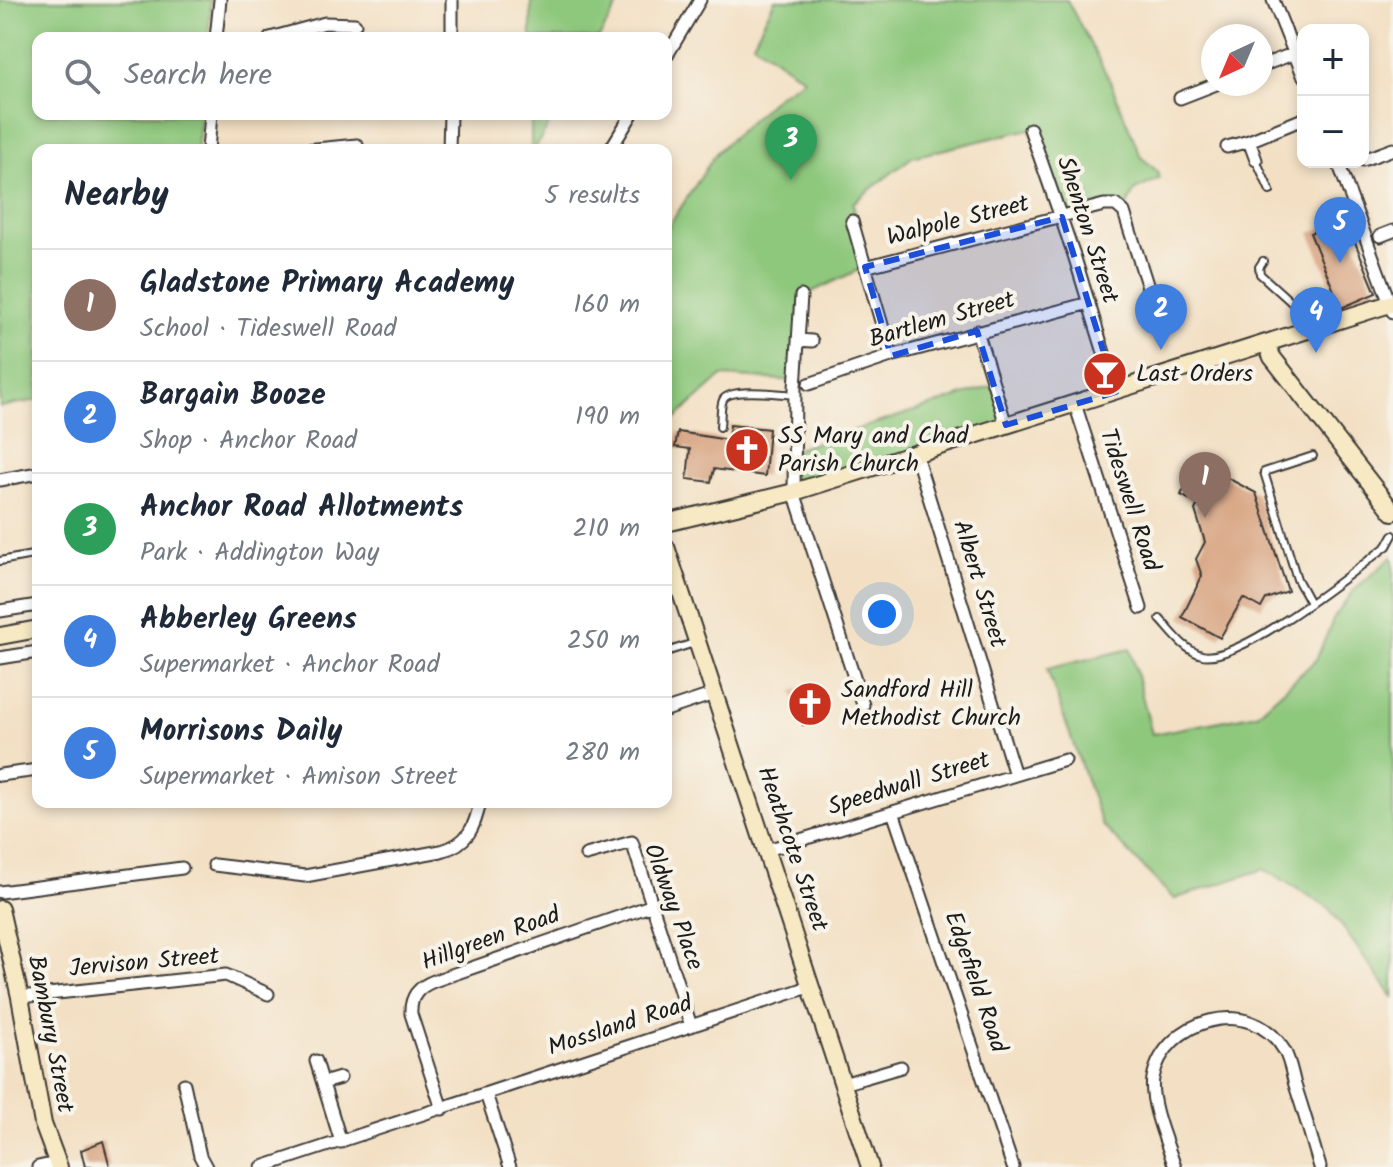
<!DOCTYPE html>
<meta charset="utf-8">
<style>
:root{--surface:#fff;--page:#f6f6f7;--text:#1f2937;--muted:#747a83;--line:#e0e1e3;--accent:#d93025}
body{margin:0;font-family:Kalam,sans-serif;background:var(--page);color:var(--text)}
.controls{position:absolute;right:24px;top:24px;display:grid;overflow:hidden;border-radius:16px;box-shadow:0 4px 12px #0003}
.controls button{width:72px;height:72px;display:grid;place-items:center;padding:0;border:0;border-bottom:2px solid var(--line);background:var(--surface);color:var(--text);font:40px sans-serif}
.compass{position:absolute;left:1201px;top:24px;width:72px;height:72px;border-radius:50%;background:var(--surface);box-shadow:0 4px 12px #0003;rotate:224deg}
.you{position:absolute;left:882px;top:614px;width:28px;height:28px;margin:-20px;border:6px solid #fff;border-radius:50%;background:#1a73e8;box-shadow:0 0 0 12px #1a73e833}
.badge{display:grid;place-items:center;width:52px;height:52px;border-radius:50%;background:var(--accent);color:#fff;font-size:26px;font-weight:700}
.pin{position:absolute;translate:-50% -66px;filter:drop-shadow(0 2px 4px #0008)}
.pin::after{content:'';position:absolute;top:42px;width:28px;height:24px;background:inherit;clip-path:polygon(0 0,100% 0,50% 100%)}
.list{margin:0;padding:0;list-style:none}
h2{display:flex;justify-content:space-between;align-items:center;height:104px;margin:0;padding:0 32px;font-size:34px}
h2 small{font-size:26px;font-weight:400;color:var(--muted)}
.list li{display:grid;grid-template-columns:52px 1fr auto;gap:24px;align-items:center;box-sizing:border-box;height:112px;padding:0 32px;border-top:2px solid var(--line)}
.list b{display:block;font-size:30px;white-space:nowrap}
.list p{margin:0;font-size:26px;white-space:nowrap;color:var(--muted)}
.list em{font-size:26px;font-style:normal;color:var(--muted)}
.icon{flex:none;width:44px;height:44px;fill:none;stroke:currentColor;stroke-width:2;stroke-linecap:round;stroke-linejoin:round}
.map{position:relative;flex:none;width:1393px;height:1167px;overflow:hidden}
.search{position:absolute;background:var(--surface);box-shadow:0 4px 12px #0003;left:32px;top:32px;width:640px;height:88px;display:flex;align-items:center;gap:20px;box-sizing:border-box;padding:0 28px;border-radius:16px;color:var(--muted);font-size:30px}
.panel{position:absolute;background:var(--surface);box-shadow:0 4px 12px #0003;left:32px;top:144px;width:640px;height:664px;border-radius:16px}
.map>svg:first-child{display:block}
.green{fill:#8ec87d;stroke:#55724c;stroke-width:2}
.building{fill:#d59f7a}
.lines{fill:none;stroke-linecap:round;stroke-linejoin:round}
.lane-casing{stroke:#3c3935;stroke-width:10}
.street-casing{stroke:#3c3935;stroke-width:15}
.secondary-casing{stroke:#3c3935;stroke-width:20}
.lane{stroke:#fff;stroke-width:6}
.street{stroke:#fff;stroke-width:11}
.secondary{stroke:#f7e9c3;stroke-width:16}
.marked{fill:#1d4ed8;fill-opacity:0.2;stroke:#1d4ed8;stroke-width:6;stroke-dasharray:16 10;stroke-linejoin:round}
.labels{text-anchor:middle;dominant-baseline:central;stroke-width:8;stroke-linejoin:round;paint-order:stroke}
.street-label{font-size:24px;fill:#1c1c1c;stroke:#f7f3e8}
.poi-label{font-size:24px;fill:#1c1c1c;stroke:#f7f3e8;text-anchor:start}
</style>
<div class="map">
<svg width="1393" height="1167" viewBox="0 0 1393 1167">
<rect width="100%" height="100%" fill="#f7f3e8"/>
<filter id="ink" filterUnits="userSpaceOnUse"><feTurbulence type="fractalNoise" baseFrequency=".0125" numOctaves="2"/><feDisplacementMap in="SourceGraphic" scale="16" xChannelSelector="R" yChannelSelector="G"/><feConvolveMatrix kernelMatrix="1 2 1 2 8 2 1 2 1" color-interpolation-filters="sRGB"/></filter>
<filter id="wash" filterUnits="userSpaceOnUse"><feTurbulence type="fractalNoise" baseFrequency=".006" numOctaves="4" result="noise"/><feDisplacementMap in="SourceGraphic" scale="32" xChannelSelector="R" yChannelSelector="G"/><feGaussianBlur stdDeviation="1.8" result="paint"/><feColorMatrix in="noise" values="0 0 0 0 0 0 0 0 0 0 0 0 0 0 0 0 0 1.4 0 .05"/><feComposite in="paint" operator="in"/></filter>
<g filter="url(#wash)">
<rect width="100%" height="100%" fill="#f3e0c4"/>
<!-- green -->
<path class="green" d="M0,0H211L208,38H38V114H201L197,150H38V400L0,407Z
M531,0H621L599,38H531Z
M775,0H1067L1109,79L1141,157L1157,171L1159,179L1135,190L1124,212L1116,205L1062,217L1030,129L912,157L853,203L865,267L801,297L796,381L722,376L666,427V230L717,152L777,96L804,79L753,43Z
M531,114H555L534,150H531Z
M995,385L1006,425L794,492L790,451Z
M1392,557L1393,561V997L1328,907L1264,869L1174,899L1102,825L1047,669L1130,649L1152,734L1257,714L1316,660L1334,618L1355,589Z"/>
<g id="blocks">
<!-- building -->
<path class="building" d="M1345,218L1376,293L1341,308L1310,233Z
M730,425L769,429L765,476L714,469L711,482L687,479L690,449L675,447L678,432L728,440Z
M1197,462L1256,493L1288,591L1266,599L1261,608L1243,598L1220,638L1182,617L1202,576L1196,559L1205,542L1195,510L1198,504L1181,495Z
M817,683L828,717L803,725L792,691Z
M103,1141L110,1167H85L81,1150Z"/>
</g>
</g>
<g filter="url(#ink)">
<use href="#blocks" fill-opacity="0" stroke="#3c3935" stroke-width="2"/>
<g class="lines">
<!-- lane casing -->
<g class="lane-casing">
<path id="lane" d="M1256,160L1270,191
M1263,261L1259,267L1260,274L1302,312L1306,327
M720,427C721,419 720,406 723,400C729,387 781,394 795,395
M0,561L38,554
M1310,603L1297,579L1264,472L1313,456
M1160,619C1172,632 1184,650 1202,655C1239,664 1355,570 1387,546L1393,535
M666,652L694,643"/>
</g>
<!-- street casing -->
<g class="street-casing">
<path id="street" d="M1273,0L1303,75
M216,38L220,0
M270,38L325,23L355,24
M452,38V0
M666,57L700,0
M1261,66L1295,53
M1180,98L1216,84
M1030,129L1074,255L1116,392
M1249,141L1256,160
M1227,147L1249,141L1303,119
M208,150L211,114
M306,150L357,145
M449,150L450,114
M610,150L632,114
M1363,160L1393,149
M1338,162L1393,312
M852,221L891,356
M1380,236L1393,231
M865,267L1104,205H1116L1124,212L1151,297
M801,296L795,388L794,492L863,705
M977,331L1006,425
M798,340L812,341
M809,384L891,356L1089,303
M1075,404L1141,608
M915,452L1015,775
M0,480L38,473
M0,611L38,605
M0,658L38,652
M666,710L714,694
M0,775L38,770
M893,812L1013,1167
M767,850L1065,760
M586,855L632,842L691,1026
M214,865L305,876L441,851C468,844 475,827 480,802
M0,892L182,868
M20,997L226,975L268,994
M316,1061L341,1142
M323,1083L340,1078
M184,1084L200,1156L206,1167
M843,1084L901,1067
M486,1094L510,1167
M442,1109L411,1014C410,997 418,987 434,981L653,905
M38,1167L56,1163
M262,1167L812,986
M1175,1167C1167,1143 1149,1102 1153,1078C1164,1019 1251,994 1284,1050C1290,1060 1292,1074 1295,1085C1304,1112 1312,1140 1320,1167"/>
</g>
<!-- secondary casing -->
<g class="secondary-casing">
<path id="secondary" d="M1266,343L1272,357L1393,512
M666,523L794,492L1393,303
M666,547L870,1167
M0,636L38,629
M0,909L20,997L43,1124L59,1167"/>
</g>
<!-- lane -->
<use href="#lane" class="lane"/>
<!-- street -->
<use href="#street" class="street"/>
<!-- secondary -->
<use href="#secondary" class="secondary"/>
</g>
</g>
<!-- marked area -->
<path class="marked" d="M1062,217L1116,392L1006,425L977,331L891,356L865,267Z"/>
<!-- icons -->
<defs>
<g id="bar-disc" transform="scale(2.3)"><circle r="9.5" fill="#c8321e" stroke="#f7f3e8"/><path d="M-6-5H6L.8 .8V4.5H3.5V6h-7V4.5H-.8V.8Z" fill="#fff"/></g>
<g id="church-disc" transform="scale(2.3)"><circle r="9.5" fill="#c8321e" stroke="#f7f3e8"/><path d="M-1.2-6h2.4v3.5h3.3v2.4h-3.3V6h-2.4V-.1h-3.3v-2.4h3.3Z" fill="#fff"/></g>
</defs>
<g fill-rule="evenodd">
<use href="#bar-disc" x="1105" y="374"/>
<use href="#church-disc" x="747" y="450"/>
<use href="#church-disc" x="810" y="704"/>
</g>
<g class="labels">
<!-- street labels -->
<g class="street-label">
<text transform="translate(958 221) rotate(-14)">Walpole Street</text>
<text transform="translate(1087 230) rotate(72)">Shenton Street</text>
<text transform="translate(942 320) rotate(-16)">Bartlem Street</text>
<text transform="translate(1129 500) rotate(72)">Tideswell Road</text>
<text transform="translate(979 584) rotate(73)">Albert Street</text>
<text transform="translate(909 784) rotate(-17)">Speedwall Street</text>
<text transform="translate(792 849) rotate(71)">Heathcote Street</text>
<text transform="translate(673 907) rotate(70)">Oldway Place</text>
<text transform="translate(491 939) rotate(-20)">Hillgreen Road</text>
<text transform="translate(144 963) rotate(-5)">Jervison Street</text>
<text transform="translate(975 982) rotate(71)">Edgefield Road</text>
<text transform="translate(620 1026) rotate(-18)">Mossland Road</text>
<text transform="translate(50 1034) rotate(79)">Bambury Street</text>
</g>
<!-- poi labels -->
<g class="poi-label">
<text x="1136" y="374">Last Orders</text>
<text x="778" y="436">SS Mary and Chad<tspan x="778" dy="28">Parish Church</tspan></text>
<text x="841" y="690">Sandford Hill<tspan x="841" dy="28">Methodist Church</tspan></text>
</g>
</g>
</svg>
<div class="controls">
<button>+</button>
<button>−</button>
</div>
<svg class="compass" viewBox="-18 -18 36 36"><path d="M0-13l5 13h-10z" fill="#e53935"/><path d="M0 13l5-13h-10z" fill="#747a83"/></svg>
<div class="you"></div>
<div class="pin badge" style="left:1205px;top:518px;background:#8d6e63">1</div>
<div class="pin badge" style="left:1161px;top:350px;background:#3f7fe0">2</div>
<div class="pin badge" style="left:791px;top:180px;background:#2e9e5b">3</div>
<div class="pin badge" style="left:1316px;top:353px;background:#3f7fe0">4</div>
<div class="pin badge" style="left:1340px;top:263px;background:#3f7fe0">5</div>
<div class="search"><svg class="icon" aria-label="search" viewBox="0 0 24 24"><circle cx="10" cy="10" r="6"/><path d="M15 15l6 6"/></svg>Search here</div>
<section class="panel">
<h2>Nearby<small>5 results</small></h2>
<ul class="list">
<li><span class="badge" style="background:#8d6e63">1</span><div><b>Gladstone Primary Academy</b><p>School · Tideswell Road</p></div><em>160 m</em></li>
<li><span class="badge" style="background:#3f7fe0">2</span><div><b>Bargain Booze</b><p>Shop · Anchor Road</p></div><em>190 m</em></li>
<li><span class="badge" style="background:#2e9e5b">3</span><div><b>Anchor Road Allotments</b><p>Park · Addington Way</p></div><em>210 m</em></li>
<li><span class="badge" style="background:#3f7fe0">4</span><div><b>Abberley Greens</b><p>Supermarket · Anchor Road</p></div><em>250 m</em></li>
<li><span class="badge" style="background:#3f7fe0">5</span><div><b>Morrisons Daily</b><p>Supermarket · Amison Street</p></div><em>280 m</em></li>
</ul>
</section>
</div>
